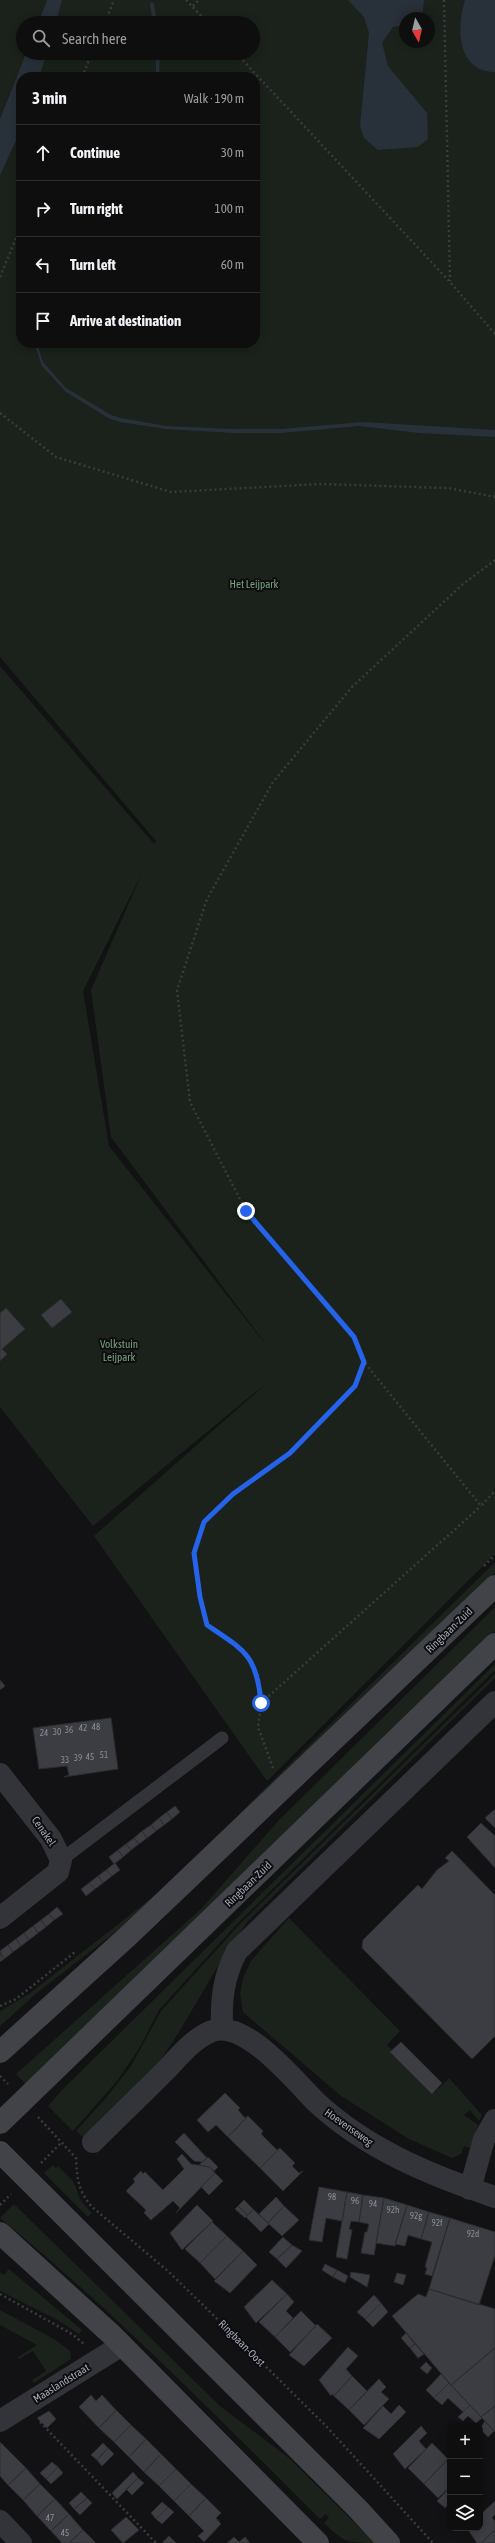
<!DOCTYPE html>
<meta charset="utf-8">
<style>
:root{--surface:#0e0e0f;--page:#171718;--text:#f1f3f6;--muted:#9b9c9e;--line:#2e2e2f}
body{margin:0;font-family:"Asap Condensed",sans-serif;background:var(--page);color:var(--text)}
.controls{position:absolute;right:12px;bottom:12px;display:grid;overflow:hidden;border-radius:8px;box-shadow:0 2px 10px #0003}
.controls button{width:36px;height:36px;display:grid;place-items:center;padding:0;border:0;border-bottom:1px solid var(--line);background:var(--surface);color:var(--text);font:20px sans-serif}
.compass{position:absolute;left:399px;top:12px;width:36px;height:36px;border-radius:50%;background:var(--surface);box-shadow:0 2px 10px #0003;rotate:172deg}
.stop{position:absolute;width:12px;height:12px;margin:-9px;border:3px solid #2563eb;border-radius:50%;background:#fff}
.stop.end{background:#2563eb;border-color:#fff;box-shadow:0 1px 4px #0008}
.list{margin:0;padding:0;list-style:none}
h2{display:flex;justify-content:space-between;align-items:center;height:52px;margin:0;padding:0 16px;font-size:17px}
h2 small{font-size:13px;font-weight:400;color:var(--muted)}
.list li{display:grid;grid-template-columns:26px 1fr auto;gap:12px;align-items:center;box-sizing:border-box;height:56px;padding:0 16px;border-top:1px solid var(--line)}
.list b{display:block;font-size:15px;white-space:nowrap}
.list em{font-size:13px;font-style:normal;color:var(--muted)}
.icon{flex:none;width:22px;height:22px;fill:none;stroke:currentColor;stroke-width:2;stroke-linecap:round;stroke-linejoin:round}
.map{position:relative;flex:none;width:495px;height:2543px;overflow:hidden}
.search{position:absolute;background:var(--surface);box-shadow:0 2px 10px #0003;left:16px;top:16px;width:244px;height:44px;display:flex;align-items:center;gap:10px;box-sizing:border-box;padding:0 14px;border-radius:22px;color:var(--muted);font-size:15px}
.panel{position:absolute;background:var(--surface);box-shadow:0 2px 10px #0003;left:16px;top:72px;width:244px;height:276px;border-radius:16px}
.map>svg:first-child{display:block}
.green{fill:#1a221b;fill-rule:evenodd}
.water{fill:#283039}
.building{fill:#3c3d42;stroke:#2c2c30}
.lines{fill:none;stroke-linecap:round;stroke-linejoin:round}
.path{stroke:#393b40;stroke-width:2.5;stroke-dasharray:2 3;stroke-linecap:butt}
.lane{stroke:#333439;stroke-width:13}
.street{stroke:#333439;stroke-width:22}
.secondary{stroke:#414349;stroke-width:22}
.route{stroke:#2563eb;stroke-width:5}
.labels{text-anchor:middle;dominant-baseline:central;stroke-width:4;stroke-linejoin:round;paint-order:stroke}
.number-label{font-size:9px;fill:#898d99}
.park-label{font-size:11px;fill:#78a27c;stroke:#0d0d0f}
.street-label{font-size:11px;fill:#a3a8b6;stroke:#0d0d0f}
</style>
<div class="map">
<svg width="495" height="2543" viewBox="0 0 495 2543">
<rect width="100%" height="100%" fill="#121214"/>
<!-- green -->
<path class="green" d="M0,0H47L38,23H23V53H26L0,119Z
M62,0H495V1554L267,1781L94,1536L270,1380L93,1526L0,1407V666L154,844L156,841L0,657V176L21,130V343H255V77H39L47,53H253V23H56ZM405,18H429V42H405ZM142,873L91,990L111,1137L270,1350L109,1146L83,991Z
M495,1562V1573L242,1823L131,1920L38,1992L0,2026V2011L29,1994L163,1889Z
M495,1607V1631L125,1995L27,2085L16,2074L201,1909L279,1820Z
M495,1664V1670L237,1924L159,2010L140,2047L117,2081L73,2131L48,2106L62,2090Z
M495,1674V1678L248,1921C216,1964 194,2011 164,2055C142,2086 111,2112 85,2139L76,2131L105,2099L131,2066L161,2011L238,1926Z
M289,1918L400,2031L387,2045L434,2093L449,2078L482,2115L479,2121L470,2110L464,2115L478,2125L470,2148L464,2146L461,2154L452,2158L409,2139L341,2096L243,2012L240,1994L243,1978L251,1961Z
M53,2165L56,2168L58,2166L73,2181L81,2201L92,2213L88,2217L44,2173Z
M14,2204L220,2406L289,2458L375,2543C347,2543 345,2543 324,2523L329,2518L326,2514L320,2519C216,2416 114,2311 0,2218Z
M9,2269L82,2330L79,2334L56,2319L0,2291V2272L4,2275Z
M0,2310L54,2339L70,2351L71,2359L34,2383L32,2380L46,2371L33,2351L19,2359L18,2357L37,2345L0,2325Z"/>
<!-- water -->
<path class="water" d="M47,0H62L56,23H38Z
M348,0H424L422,18H405V25L393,27L382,43L388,66L427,113L428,139L418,147L378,150L364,138L360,126L369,33L364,17Z
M465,0H495V72C457,72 456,27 465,0Z
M152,2L154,4L157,23H153L150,4Z
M26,53H47L39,77H21V130L0,176V119Z
M156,53H160L159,77H156Z
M34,343H37L43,362L66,388L111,415L121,418L166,426L233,429H281L363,422L495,430V437L419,433L359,426L281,433H234L166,429L120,422L110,419L66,392L42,366Z"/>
<!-- building -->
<path class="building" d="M61,1299L72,1312L52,1328L41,1315Z
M6,1308L25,1329L2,1349L7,1354L0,1361V1313Z
M0,1680L5,1686L0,1690Z
M111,1718L118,1769L64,1777L69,1775L67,1766L39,1769L33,1728Z
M175,1806L180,1812L172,1819L167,1812Z
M495,1809V1828L485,1818Z
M167,1812L172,1819L164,1825L159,1818Z
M159,1818L164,1825L156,1831L151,1825Z
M481,1823L495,1836V1868L467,1837Z
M151,1825L156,1831L147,1838L142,1831Z
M142,1831L147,1838L139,1844L134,1838Z
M134,1838L139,1844L131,1850L126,1844Z
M126,1844L131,1850L123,1857L118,1850Z
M118,1850L123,1857L114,1864L109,1857Z
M452,1851L495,1895V2036L472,2059L362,1948L363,1940L418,1885L422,1889L437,1870L449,1861L445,1858Z
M115,1863L120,1870L112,1876L106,1870Z
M106,1870L112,1876L103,1883L98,1876Z
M98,1876L103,1883L95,1889L89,1883Z
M89,1883L95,1889L86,1896L81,1889Z
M57,1907L63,1914L54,1920L49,1914Z
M49,1914L54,1920L46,1927L41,1920Z
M41,1920L46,1927L38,1933L33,1926Z
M33,1926L38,1933L29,1940L24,1933Z
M24,1933L29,1940L21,1946L16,1939Z
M16,1939L21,1946L13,1952L8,1945Z
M8,1945L13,1952L4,1959L0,1951Z
M0,1953L4,1959L0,1962Z
M401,2042L442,2083L432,2094L390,2052Z
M225,2093L240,2108L238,2110L245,2118L248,2116L228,2137L216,2125L208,2132L197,2120Z
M248,2116L263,2131L261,2134L277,2150L280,2148L260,2168L228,2137Z
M184,2133L207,2158L202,2162L194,2161L175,2142Z
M280,2148L295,2163L292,2166L299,2173L303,2171L283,2191L260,2168Z
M182,2154L191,2164L210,2167L215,2173L176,2213L180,2208L173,2201L151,2220L144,2213L146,2210L126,2191L135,2182L133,2179L141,2171L143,2174L145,2172L163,2190L184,2169L177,2159Z
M208,2157L218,2167L214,2171L210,2167L199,2165Z
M215,2173L223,2181L209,2195L201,2187Z
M319,2187L347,2192L342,2221L326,2218L322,2242L309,2240Z
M347,2192L363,2195L359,2222L351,2221L349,2229L352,2230L347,2259L336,2257Z
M363,2195L384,2198L374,2255L361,2253L365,2232H367L369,2224L359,2222Z
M276,2197L284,2206L268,2223L259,2214Z
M384,2198L407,2205L395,2246L376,2243Z
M244,2200L253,2209L248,2215L238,2206Z
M197,2205L213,2221L182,2250L170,2233Z
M407,2205L429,2212L421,2239L408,2235L405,2246L395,2244Z
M238,2206L248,2215L245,2218L235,2209Z
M284,2206L299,2220L282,2236L268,2223Z
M253,2209L269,2224L261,2232L246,2217Z
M429,2212L450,2218L432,2276L425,2274L427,2268L425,2267L432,2242L421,2239Z
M450,2218L495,2232V2255L479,2305L429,2289Z
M212,2222L227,2236L200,2263L185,2249Z
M227,2236L243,2251L215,2279L200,2263Z
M283,2237L292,2245L277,2259L269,2252Z
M292,2245L302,2251L286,2268L277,2259Z
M243,2251L257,2265L230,2293L214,2281Z
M325,2264L337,2270L333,2277L322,2270Z
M337,2270L348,2276L345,2283L333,2277Z
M351,2272L370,2275L367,2287L350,2277Z
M397,2273L406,2275L403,2285L394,2282Z
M272,2280L287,2294L256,2323L244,2307Z
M429,2289L495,2309V2348L451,2385L392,2316L418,2294L426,2297Z
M287,2294L294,2302L286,2311L293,2318L275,2337L259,2322Z
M374,2295L381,2303L365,2319L357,2312Z
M381,2303L388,2312L373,2327L365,2319Z
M301,2311L316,2326L290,2352L275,2337Z
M317,2324L332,2338L304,2366L289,2355Z
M406,2333L415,2344L410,2348L401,2338Z
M415,2344L424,2354L418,2358L410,2348Z
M348,2347L358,2356L346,2369L352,2376L334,2396L332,2394L331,2396L319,2380Z
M495,2348V2406L481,2417L451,2385Z
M426,2362L432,2368L427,2374L420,2368Z
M441,2374L449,2383L434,2398L426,2390Z
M352,2376L367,2391L349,2410L334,2396Z
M379,2379L386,2387L381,2392L389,2399L364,2425L349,2410Z
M449,2383L470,2405L463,2412L448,2398L442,2405L434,2398Z
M91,2395L96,2401L102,2395L116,2410L99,2428L79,2407Z
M399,2405L406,2412L379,2439L363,2428L383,2406L391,2414Z
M470,2405L482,2418L476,2423L468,2416L463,2421L458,2417Z
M495,2406V2432L481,2417Z
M116,2410L131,2425L114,2442L99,2428Z
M49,2411L56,2419L47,2428L37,2418Z
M485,2421L494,2431L488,2437L480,2429Z
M131,2425L146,2439L129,2457L114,2442Z
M421,2426L427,2433L419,2441L426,2449L405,2469L393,2454Z
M146,2439L161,2454L144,2472L129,2457Z
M0,2442L26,2468L8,2485L0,2476Z
M103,2443L108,2448L97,2460L91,2455Z
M432,2443L448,2459L424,2484L408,2468Z
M108,2448L114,2454L102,2466L97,2460Z
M161,2454L176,2469L159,2486L144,2472Z
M448,2459L450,2461V2487L438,2498L424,2484Z
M52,2462L58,2467L46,2479L40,2473Z
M58,2467L63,2473L51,2484L46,2479Z
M26,2468L40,2484L23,2500L8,2485Z
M176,2469L191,2484L174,2501L159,2486Z
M133,2472L138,2478L117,2499L112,2493Z
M138,2478L144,2483L132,2495L126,2489Z
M40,2484L55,2499L37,2516L23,2500Z
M191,2484L206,2498L189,2516L174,2501Z
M450,2487V2510L446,2506L445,2508L437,2501Z
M81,2492L87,2498L74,2509L69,2503Z
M87,2498L92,2503L80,2515L74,2509Z
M206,2498L221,2513L216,2518L221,2524L204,2542L198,2536L204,2531L189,2516Z
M55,2499L69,2514L51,2531L37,2516Z
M495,2501V2514L492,2518L495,2521V2530L481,2543H477L467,2528H480V2515Z
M162,2502L168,2507L156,2519L151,2513Z
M168,2507L174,2512L162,2524L156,2519Z
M69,2514L83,2530L69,2543H62L51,2531Z
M126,2517L139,2530L123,2543L111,2530Z
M83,2530L96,2543H69Z
M495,2530V2543H481Z
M169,2536L176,2543H162Z
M234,2537L239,2542L245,2537L250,2543H227Z"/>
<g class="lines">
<!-- path -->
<path class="path" d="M186,0L208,23
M444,0L450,281
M193,6L199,0
M105,23L114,0
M236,53L450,282L495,334
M82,77L92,53
M0,277L21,226
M0,413L56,457L171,492L320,484L448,488L495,497
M495,560L463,584L352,687L273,782L207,899L177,990L190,1102L246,1211L354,1337L364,1362L481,1506L495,1491
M484,1566L495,1555
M261,1703L481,1506
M273,1768L258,1727L261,1703L259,1677L243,1650L207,1625L200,1597L194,1553L204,1522L233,1494L290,1453L355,1386L364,1362
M0,2006L16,1999L75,1952
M0,2076L8,2084
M38,2117L76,2158C77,2178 78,2190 91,2206L169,2272L241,2342L327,2427L433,2543
M41,2163L61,2143
M0,2205L11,2194
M0,2294L72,2334L84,2344
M40,2422L156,2543"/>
<!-- lane -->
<path class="lane" d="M61,1860L222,1738"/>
<!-- street -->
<path class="street" d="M0,1774L51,1839L61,1860L58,1872L0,1918
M222,2029C221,2000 223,1977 237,1951L495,1702
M93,2142C116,2119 139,2097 162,2074C177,2059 192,2039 212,2031C245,2019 294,2080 315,2101C366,2149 430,2175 495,2197
M470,2189L484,2139L495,2120
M0,2421L122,2345
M0,2521L21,2543"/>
<!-- secondary -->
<path class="secondary" d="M0,2052L128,1936L495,1586
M0,2123L495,1644
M0,2152L357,2508L389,2543
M0,2233L112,2335L318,2543"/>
</g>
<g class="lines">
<!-- route -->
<path class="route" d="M246,1211L354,1337L364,1362L355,1386L290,1453L233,1494L204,1522L194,1553L200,1597L207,1625C244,1650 257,1655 261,1703"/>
</g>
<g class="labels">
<!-- number labels -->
<g class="number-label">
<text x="96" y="1727">48</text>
<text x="83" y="1728">42</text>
<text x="69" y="1730">36</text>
<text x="57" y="1732">30</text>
<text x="44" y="1733">24</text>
<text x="104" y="1755">51</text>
<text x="90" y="1757">45</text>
<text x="78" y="1758">39</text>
<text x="65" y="1760">33</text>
<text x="332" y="2197">98</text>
<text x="355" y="2201">96</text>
<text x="373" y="2204">94</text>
<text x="393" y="2210">92h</text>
<text x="416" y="2216">92g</text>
<text x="437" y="2223">92f</text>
<text x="473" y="2234">92d</text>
<text x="50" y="2518">47</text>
<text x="65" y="2533">45</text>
</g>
<!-- park labels -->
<g class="park-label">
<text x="254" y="584">Het Leijpark</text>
<text x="119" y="1344">Volkstuin<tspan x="119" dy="13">Leijpark</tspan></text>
</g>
<!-- street labels -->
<g class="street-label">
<text transform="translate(449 1630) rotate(-44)">Ringbaan-Zuid</text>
<text transform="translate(44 1831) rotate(55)">Cenakel</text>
<text transform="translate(248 1884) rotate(-44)">Ringbaan-Zuid</text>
<text transform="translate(349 2127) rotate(35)">Hoevenseweg</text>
<text transform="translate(242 2343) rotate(45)">Ringbaan-Oost</text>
<text transform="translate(61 2383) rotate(-32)">Maaslandstraat</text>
</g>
</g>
</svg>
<div class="controls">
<button>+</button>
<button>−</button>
<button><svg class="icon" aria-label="layers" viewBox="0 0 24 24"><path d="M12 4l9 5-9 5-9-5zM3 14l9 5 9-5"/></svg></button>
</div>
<svg class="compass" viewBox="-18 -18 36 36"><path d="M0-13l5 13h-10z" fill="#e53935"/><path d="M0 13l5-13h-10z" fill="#9b9c9e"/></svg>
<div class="stop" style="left:261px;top:1703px"></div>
<div class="stop end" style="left:246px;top:1211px"></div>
<div class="search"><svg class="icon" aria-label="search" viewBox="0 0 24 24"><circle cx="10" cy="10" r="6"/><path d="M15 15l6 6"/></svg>Search here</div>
<section class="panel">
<h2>3 min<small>Walk · 190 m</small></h2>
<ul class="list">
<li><svg class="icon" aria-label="ahead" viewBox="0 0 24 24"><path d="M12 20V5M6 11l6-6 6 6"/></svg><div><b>Continue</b></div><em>30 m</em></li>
<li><svg class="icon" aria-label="right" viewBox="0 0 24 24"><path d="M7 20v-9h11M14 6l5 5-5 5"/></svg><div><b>Turn right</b></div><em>100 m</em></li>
<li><svg class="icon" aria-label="left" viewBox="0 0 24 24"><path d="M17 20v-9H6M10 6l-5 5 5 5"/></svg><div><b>Turn left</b></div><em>60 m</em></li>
<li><svg class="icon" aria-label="arrive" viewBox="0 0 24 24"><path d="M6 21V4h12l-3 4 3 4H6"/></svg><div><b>Arrive at destination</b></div></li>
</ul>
</section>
</div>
